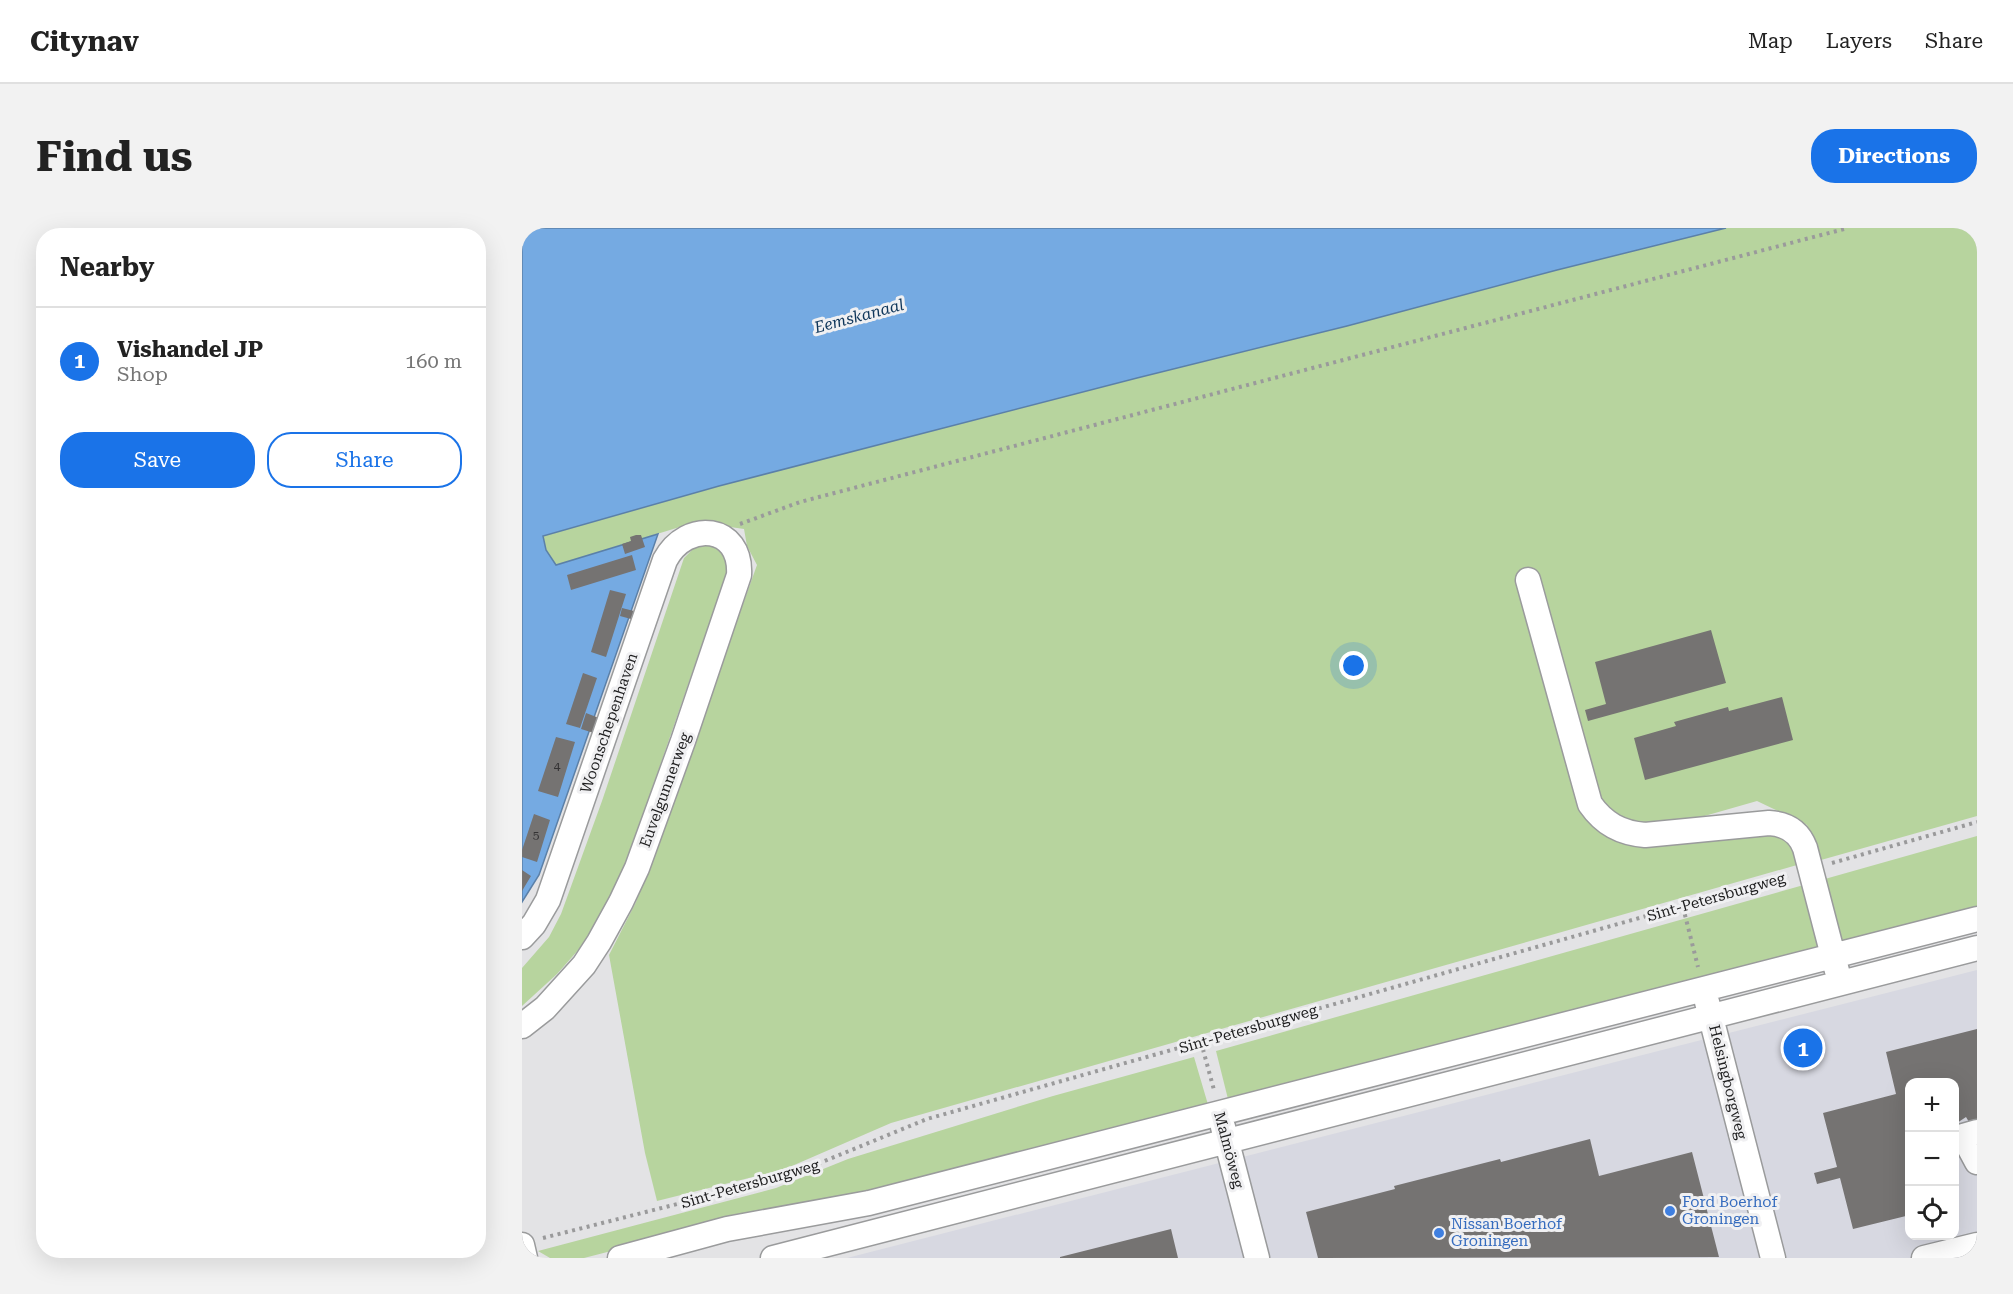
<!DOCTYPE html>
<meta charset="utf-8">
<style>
:root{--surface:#fff;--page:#f2f2f2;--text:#222;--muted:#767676;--line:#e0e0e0;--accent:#1a73e8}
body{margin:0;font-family:"Roboto Serif",serif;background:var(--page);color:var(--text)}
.controls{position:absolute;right:18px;bottom:18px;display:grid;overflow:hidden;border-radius:12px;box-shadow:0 6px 24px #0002}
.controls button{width:54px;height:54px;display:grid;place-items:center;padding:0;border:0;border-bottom:2px solid var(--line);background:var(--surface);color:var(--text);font:30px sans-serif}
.you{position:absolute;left:832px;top:438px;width:21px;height:21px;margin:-15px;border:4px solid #fff;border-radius:50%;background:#1a73e8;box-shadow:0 0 0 9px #1a73e833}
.badge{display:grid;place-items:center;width:39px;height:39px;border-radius:50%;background:var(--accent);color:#fff;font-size:20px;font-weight:700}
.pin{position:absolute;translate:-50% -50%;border:3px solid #fff;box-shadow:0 2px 6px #0006}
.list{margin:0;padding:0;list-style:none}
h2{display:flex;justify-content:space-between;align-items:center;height:78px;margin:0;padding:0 24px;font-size:26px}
h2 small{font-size:20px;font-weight:400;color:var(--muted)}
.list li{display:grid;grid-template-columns:39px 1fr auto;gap:18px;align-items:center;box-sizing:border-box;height:108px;padding:0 24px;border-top:2px solid var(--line)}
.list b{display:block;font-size:22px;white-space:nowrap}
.list p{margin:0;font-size:20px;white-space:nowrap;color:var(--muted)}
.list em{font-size:20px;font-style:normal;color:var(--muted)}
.actions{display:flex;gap:12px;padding:18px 24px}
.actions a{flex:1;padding:14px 0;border:2px solid var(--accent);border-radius:24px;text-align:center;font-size:21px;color:var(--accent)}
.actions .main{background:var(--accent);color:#fff}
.icon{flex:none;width:33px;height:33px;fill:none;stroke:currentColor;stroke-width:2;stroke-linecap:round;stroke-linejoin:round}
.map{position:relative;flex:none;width:1455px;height:1030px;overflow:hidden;border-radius:24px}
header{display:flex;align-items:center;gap:36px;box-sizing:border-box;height:84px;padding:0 30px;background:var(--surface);border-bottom:2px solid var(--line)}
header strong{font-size:28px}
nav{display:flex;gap:33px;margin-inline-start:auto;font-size:21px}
.intro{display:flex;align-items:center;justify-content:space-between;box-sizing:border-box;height:144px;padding:0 36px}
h1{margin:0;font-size:42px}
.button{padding:15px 27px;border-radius:24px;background:var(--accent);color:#fff;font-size:21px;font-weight:700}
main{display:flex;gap:36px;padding:0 36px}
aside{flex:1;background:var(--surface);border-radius:24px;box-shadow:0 6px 24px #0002}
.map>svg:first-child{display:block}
.built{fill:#d7d8e1;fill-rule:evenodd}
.green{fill:#b7d49e}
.water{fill:#75aae2;stroke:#5b80a8;stroke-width:1.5}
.building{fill:#757372}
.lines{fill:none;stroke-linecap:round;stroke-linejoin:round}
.minor-casing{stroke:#9a9b9c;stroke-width:27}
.path{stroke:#9a9a9b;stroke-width:4;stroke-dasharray:3 4.5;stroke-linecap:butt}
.minor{stroke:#fff;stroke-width:24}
.shop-dot{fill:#3f7fe0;stroke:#f0f0f2;stroke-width:2}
.labels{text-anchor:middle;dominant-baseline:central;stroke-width:6;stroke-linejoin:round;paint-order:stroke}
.number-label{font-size:12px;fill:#343334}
.street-label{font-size:15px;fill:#1e1e1f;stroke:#f0f0f2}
.shop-label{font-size:15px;fill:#366cbe;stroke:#f0f0f2;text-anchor:start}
.water-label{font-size:16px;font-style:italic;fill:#0f365a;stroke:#f0f0f2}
</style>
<header>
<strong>Citynav</strong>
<nav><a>Map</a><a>Layers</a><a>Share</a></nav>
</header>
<div class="intro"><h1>Find us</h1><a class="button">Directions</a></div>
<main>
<aside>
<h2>Nearby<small></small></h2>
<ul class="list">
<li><span class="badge">1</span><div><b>Vishandel JP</b><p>Shop</p></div><em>160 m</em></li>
</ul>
<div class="actions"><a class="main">Save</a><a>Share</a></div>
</aside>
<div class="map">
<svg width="1455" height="1030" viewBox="0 0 1455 1030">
<rect width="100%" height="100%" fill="#e3e3e5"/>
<!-- built -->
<path class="built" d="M1455,742V1030H325L1195,808ZM1388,854H1432V1008H1388Z"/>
<!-- green -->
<path class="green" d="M1203,0H1455V588L1299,632L1285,597L1235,573L1095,613L1117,618L1255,602L1270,619L1275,637L369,895L263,941L135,973L123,925L87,727L114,674L235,337L225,318L222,301L174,294L34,337L24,322L21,308L197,258L615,150L825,98L1035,42Z
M185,316L196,318L204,326L206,341L130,561L88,677L66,711L35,746L0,778V740L27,709L39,686L80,573L162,330L173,319Z
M1455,608V682L707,875L694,823Z
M672,829L687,880L347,967L237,985L62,1030H28L16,1023L254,960L326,931L531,868Z"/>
<!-- water -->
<path class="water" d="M0,0H1204L1035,42L825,98L615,150L197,258L21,308L24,322L34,337L136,306L17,647L0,674Z"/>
<!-- building -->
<path class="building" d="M114,307H119L123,319L103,326L100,316L109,313L108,309Z
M110,327L114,342L49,362L45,347Z
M88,362L104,366L84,429L69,424Z
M100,380L112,383L109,391L98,388Z
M1189,402L1204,455L1066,493L1063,482L1084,476L1073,434Z
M61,445L75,450L58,500L44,496Z
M1260,469L1271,512L1123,552L1112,510L1154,498L1152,494L1206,479L1207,483Z
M64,485L77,490L72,505L59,501Z
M34,509L53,514L36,569L16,563Z
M12,586L28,592L15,634L0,629V622Z
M0,642L9,648L0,663Z
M1455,801V892L1447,894L1444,889L1432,897V854H1388V987L1331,1001L1318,950L1295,956L1292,945L1315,939L1301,885L1374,866L1364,824Z
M1068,911L1077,948L1170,924L1197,1029L796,1030L784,984L873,961L872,958L978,931L979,934Z
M649,1001L656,1030H538V1029Z"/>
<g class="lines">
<!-- minor casing -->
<g class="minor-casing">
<path id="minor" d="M1006,352L1068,576C1082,596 1099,605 1123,607L1247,595C1265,596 1277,604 1283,620L1315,743
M0,709L12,696L26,672L143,332C165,291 220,297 217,347L161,513L115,640L99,674L77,714L62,737L23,780L0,798
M1185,774L1251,1030
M701,899L735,1030
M1455,904L1441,908L1455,934
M0,1017L3,1030
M98,1030L205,1001L347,975L1455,691
M251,1030L1455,720
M1402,1030L1455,1017"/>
</g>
<!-- path -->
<path class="path" d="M218,296L278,274L1326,0
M1310,635L1455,594
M1161,679L1176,739
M679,814L692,862
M21,1010L266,948L405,891L1266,648"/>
<!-- minor -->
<use href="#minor" class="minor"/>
</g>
<!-- markers -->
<g class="shop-dot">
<circle cx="1148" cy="983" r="6"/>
<circle cx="917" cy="1005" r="6"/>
</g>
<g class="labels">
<!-- number labels -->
<g class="number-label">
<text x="35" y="538">4</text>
<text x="14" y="607">5</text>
</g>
<!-- street labels -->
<g class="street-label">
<text transform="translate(87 495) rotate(-71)">Woonschepenhaven</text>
<text transform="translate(143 562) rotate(-70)">Euvelgunnerweg</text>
<text transform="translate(1194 669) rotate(-16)">Sint-Petersburgweg</text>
<text transform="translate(726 801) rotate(-16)">Sint-Petersburgweg</text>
<text transform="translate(1206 854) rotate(76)">Helsingborgweg</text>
<text transform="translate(707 922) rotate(75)">Malmöweg</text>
<text transform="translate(228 956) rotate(-16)">Sint-Petersburgweg</text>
</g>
<!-- shop labels -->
<g class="shop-label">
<text x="1160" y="974">Ford Boerhof<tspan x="1160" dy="17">Groningen</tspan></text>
<text x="929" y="996">Nissan Boerhof<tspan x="929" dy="17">Groningen</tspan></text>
</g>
<!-- water labels -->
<g class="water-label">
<text transform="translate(337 88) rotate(-15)">Eemskanaal</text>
</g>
</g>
</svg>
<div class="controls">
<button>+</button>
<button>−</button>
<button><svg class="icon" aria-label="locate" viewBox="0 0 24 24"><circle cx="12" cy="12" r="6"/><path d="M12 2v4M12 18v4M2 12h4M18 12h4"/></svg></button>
</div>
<div class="you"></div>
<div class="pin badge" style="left:1281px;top:820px">1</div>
</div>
</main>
